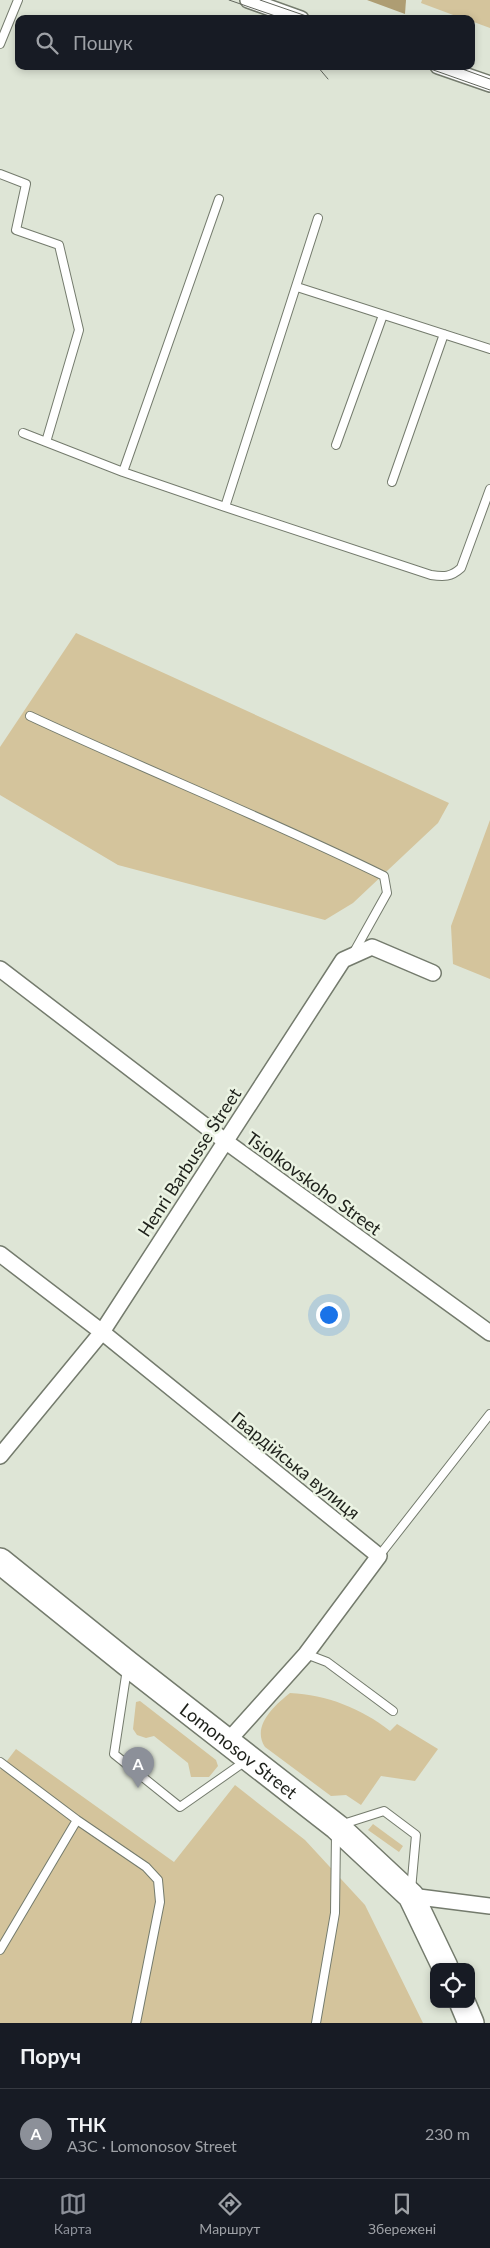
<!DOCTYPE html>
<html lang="uk">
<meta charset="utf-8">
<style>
:root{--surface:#171b24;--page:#20242c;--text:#f1f3f6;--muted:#9ea1a6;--line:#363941;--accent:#8c9099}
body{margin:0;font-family:Lato,sans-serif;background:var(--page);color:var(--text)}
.controls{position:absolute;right:15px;bottom:15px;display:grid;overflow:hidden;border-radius:10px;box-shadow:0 2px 8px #0003}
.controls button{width:45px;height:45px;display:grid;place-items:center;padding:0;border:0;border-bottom:1px solid var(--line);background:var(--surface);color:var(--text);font:25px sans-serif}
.you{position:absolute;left:328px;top:1314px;width:18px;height:18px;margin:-12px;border:4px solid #fff;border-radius:50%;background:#1a73e8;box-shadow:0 0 0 8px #1a73e833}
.badge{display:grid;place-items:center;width:32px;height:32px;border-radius:50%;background:var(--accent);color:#fff;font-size:16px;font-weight:700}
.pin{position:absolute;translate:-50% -41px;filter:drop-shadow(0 1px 2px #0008)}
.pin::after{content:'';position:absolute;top:26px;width:18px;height:15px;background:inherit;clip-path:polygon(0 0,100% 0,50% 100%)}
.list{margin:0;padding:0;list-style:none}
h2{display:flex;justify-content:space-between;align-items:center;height:65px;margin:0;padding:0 20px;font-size:21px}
h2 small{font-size:16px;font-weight:400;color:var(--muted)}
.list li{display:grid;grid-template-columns:32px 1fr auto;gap:15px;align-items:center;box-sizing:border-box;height:90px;padding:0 20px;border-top:1px solid var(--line)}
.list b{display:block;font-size:19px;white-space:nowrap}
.list p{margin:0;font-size:16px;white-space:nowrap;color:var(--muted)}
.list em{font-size:16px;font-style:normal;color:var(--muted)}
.icon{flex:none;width:28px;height:28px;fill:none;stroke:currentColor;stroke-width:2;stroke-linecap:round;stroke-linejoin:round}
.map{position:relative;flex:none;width:490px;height:2023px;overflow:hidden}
.search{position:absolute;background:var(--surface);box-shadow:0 2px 8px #0003;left:15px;right:15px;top:15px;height:55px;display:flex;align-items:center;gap:12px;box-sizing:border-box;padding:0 18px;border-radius:10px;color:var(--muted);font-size:19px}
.sheet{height:155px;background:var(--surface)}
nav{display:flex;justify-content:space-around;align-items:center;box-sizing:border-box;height:70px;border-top:1px solid var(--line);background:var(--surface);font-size:14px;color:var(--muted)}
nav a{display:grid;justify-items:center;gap:2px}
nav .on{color:var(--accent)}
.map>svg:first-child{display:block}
.green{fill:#d4c49c}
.forest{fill:#ae9d73}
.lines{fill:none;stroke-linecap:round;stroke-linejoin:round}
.service-casing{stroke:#747b6d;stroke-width:10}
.minor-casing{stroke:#747b6d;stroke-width:18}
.primary-casing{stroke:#747b6d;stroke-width:28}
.service{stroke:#fff;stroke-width:8}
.minor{stroke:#fff;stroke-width:15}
.primary{stroke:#fff;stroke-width:25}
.tram{stroke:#61655c;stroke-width:1}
.labels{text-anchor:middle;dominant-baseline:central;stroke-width:5;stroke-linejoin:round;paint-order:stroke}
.street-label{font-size:18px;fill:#1e211b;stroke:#ebf3e3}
</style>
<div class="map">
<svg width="490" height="2023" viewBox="0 0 490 2023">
<rect width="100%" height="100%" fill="#dee5d6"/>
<!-- green -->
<path class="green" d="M422,0H490V28L471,21V19H464L421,3Z
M76,633L449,803L438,823L353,903L325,920L118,865L0,795V747Z
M490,820V979L453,964L451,926Z
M290,1693C327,1695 361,1708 390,1731L397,1724L438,1749L415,1781L381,1776L361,1805L346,1795L331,1796L265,1747C251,1726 275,1705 290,1693Z
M140,1701L216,1760L218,1766L209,1777H191L188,1763L154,1736L146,1738L137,1735L133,1729L136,1702Z
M16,1749L174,1862L235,1785L305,1840L365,1905L423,2023H0V1770Z
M373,1824L403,1846L399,1852L368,1830Z"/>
<!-- forest -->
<path class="forest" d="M367,0H406L405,14Z"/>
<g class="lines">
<!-- service casing -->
<g class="service-casing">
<path id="service" d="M0,44L18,0
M0,174L26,184L16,230L59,245L79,330L46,442
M297,287L490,349
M23,433L123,472L225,507L318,218
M336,445L383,315
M123,472L219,199
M392,482L444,334
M225,507L431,575C444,577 451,577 461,568L490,489
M30,716C148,771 268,819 384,876L387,893L354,952
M379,1556L490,1414
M306,1654L327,1662L393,1711
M127,1669L114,1754L180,1807L247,1760
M0,1762L77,1820L146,1867L158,1880L160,1902L136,2023
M340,1825L384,1811L416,1835L411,1890
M0,1950L77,1820
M316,2023L335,1913L336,1834"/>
</g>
<!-- minor casing -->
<g class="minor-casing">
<path id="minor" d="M248,0L301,19
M438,66L490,84
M0,969L225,1141L490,1333
M0,1254L102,1332L379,1556L306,1654L227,1742
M0,1456L102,1332L343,960L372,947L433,973
M411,1896L490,1906"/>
</g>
<!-- primary casing -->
<g class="primary-casing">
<g id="primary">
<path id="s1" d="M0,1561L128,1664L337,1827L411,1896L445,1967"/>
<path d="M463,2004L471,2023"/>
</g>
</g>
<!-- service -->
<use href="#service" class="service"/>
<!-- minor -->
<use href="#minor" class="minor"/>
<!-- primary -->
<use href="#primary" class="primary"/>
<!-- tram -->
<path class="tram" d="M229,0L284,19
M260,0L315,19
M317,66L328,79
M422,66L490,90
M454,66L490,79"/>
</g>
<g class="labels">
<!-- street labels -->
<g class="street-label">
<text transform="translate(189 1162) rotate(-57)">Henri Barbusse Street</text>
<text transform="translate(314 1183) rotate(36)">Tsiolkovskoho Street</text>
<text transform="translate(296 1465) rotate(39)">Гвардійська вулиця</text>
<text stroke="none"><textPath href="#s1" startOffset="305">Lomonosov Street</textPath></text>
</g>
</g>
</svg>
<div class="controls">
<button><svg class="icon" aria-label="locate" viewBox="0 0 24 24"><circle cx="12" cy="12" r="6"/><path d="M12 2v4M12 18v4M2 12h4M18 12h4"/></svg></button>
</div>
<div class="you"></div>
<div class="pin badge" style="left:138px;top:1788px">A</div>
<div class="search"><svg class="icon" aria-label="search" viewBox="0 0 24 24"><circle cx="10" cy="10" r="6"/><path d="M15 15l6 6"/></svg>Пошук</div>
</div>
<section class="sheet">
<h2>Поруч<small></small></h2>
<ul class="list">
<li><span class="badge">A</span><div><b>ТНК</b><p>АЗС · Lomonosov Street</p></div><em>230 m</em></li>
</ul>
</section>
<nav>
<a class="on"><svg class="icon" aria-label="map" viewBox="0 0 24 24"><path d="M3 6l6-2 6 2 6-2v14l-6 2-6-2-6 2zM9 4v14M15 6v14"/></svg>Карта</a>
<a><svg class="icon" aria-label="directions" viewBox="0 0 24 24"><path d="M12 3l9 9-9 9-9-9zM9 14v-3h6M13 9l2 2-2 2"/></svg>Маршрут</a>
<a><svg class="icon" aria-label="saved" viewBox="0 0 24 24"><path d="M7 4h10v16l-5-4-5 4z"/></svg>Збережені</a>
</nav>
